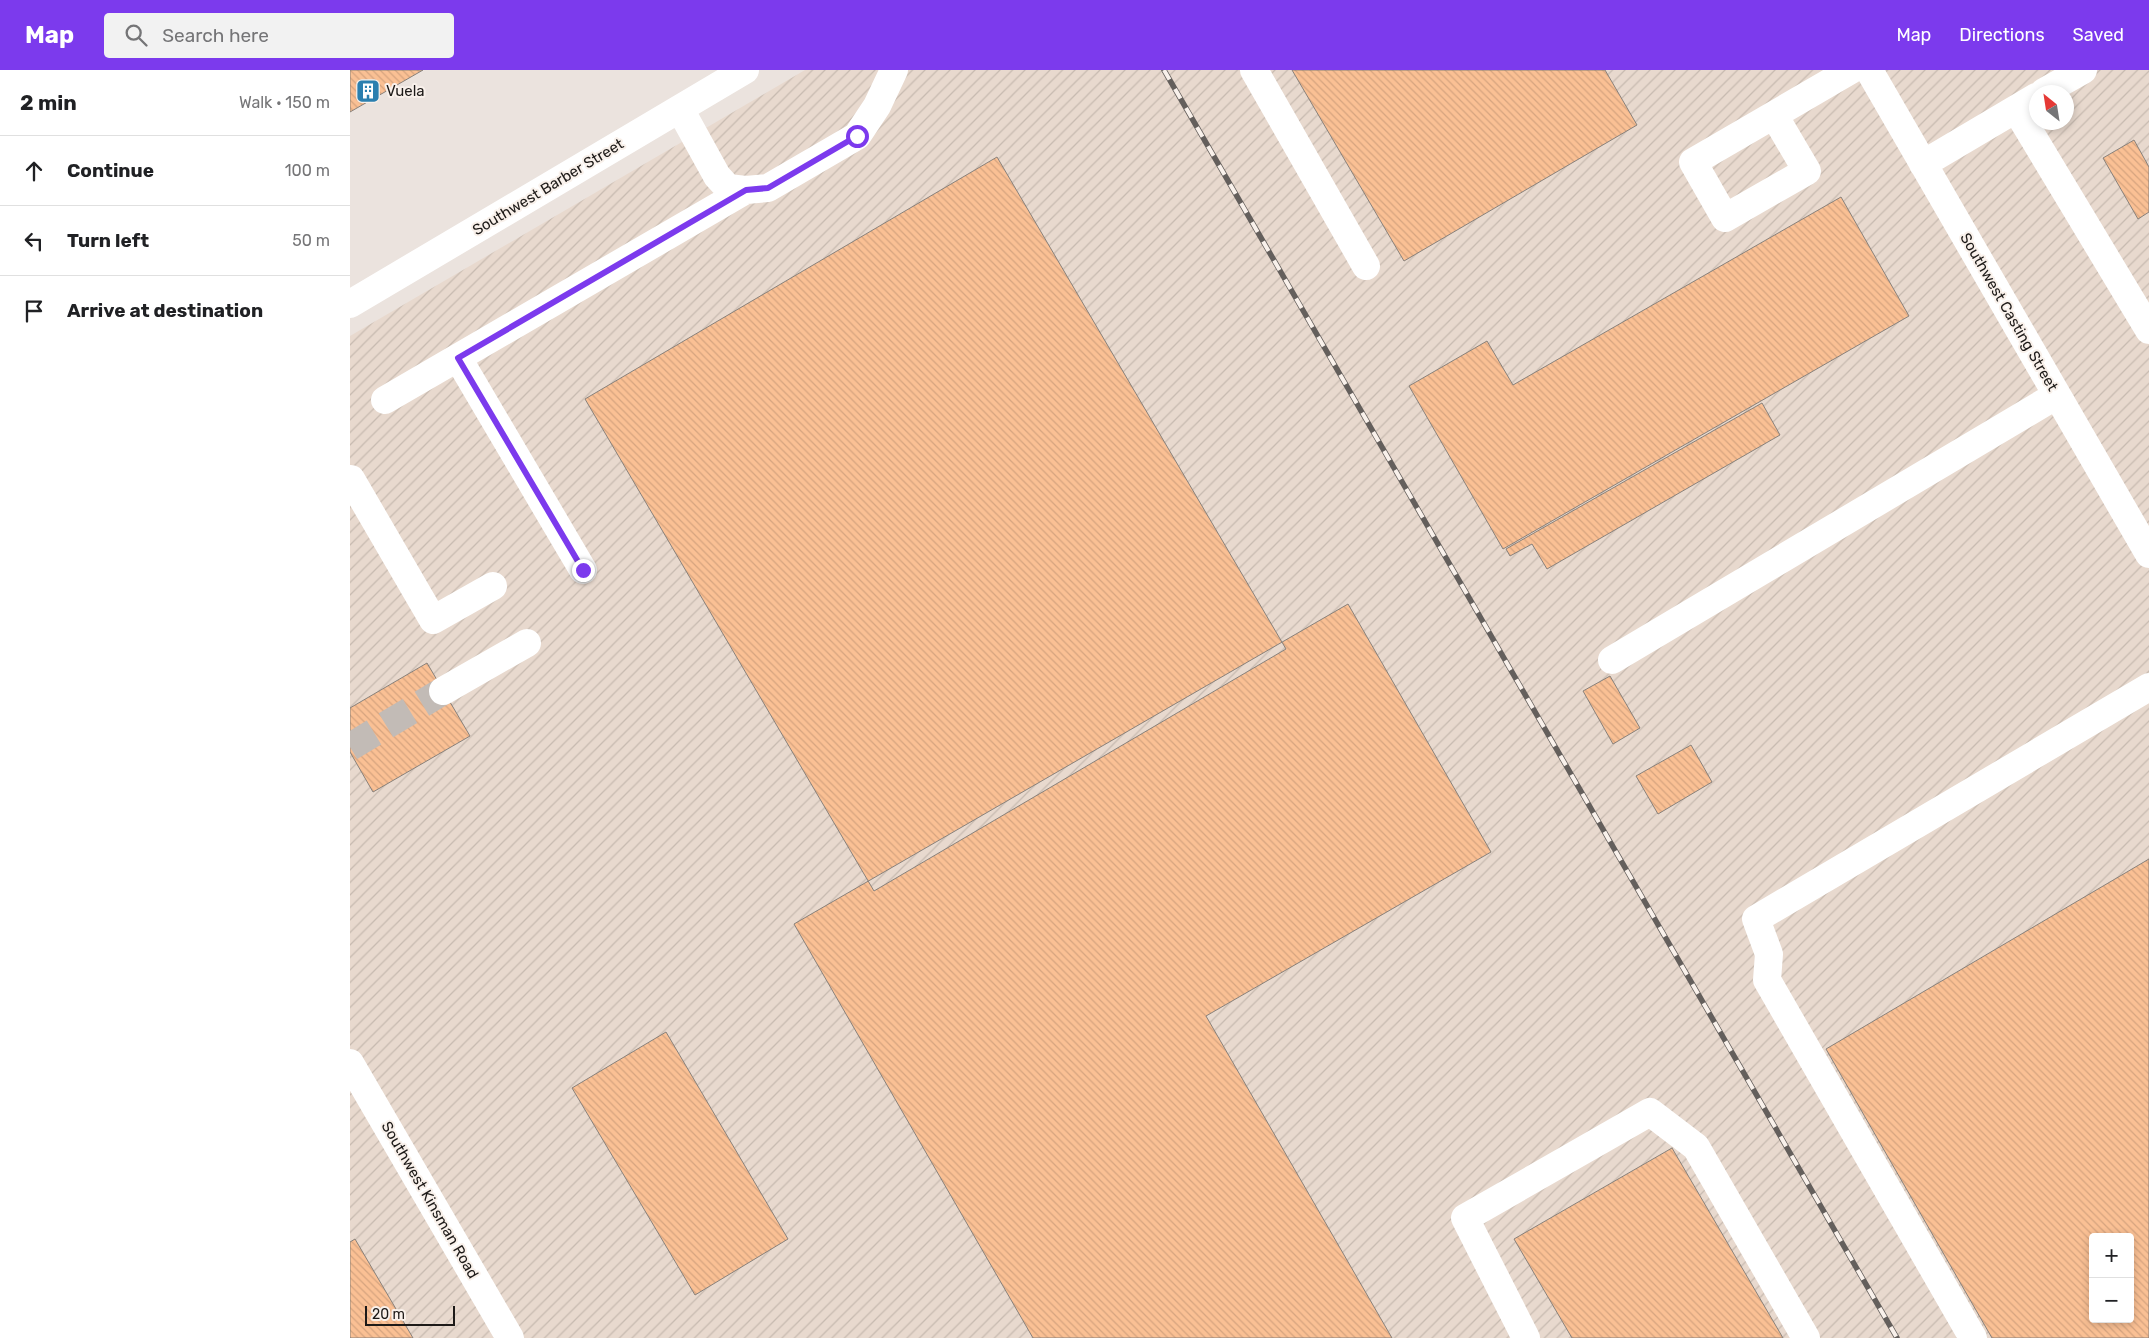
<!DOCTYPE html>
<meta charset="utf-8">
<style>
:root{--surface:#fff;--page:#f2f2f2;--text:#202124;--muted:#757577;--line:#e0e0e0;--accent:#7c3aed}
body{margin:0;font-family:Rubik,sans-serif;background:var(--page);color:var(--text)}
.controls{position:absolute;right:15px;bottom:15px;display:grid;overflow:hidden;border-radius:5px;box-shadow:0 2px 8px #0003}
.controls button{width:45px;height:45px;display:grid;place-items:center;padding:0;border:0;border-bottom:1px solid var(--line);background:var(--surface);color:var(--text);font:25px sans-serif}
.compass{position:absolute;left:1679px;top:15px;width:45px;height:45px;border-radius:50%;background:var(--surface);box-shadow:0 2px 8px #0003;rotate:330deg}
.scale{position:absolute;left:15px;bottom:12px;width:90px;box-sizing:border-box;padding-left:5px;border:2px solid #1d1a18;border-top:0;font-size:14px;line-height:18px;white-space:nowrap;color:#1d1a18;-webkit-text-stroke:4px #f9f1eb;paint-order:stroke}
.stop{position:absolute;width:15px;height:15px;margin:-11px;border:4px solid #7c3aed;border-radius:50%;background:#fff}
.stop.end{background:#7c3aed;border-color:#fff;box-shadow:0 1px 5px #0008}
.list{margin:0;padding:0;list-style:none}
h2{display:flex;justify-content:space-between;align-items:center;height:65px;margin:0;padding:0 20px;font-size:21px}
h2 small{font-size:16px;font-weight:400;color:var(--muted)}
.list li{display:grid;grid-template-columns:32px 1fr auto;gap:15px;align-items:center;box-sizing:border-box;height:70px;padding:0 20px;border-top:1px solid var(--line)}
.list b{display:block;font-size:19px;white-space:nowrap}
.list em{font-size:16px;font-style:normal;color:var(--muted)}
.icon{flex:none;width:28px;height:28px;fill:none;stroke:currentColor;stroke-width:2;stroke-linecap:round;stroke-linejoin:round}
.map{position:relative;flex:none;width:1799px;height:1268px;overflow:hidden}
header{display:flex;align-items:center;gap:30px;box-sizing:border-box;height:70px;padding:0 25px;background:var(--accent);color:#fff}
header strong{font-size:24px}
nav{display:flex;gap:28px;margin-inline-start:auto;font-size:18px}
.search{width:350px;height:45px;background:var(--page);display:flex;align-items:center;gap:12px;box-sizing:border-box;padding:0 18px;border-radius:5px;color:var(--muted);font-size:19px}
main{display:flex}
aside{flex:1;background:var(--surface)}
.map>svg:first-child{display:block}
.industrial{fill:url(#industrial-furrows);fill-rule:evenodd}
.building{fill:url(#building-back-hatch);stroke:#88817b;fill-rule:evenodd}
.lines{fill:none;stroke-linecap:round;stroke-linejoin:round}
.minor-tunnel{stroke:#c2bbb6;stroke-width:28;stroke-dasharray:28 14;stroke-linecap:butt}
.minor{stroke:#fff;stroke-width:28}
.major{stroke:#fff;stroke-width:28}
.rail-casing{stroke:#645f5c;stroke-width:5.5}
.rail{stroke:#f9f1eb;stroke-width:4;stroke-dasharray:11;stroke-linecap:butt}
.route{stroke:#7c3aed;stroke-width:6}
.labels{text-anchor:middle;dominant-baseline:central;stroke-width:4;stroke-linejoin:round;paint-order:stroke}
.poi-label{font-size:15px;fill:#1d1a18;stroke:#f9f1eb;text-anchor:start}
.street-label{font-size:15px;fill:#1d1a18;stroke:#f9f1eb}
</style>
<header>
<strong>Map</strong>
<div class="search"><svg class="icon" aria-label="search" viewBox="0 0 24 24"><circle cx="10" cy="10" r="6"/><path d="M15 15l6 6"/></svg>Search here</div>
<nav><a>Map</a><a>Directions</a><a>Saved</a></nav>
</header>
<main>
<aside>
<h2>2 min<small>Walk · 150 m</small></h2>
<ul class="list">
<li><svg class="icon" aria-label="ahead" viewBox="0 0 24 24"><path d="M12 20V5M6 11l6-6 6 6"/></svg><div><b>Continue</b></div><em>100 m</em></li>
<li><svg class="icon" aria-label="left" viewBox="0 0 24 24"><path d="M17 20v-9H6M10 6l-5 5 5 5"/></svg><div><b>Turn left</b></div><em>50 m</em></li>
<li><svg class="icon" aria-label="arrive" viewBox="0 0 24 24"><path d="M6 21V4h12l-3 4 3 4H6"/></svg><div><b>Arrive at destination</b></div></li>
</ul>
</aside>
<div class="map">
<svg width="1799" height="1268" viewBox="0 0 1799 1268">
<defs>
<pattern id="industrial-furrows" width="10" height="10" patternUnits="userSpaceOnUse" patternTransform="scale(1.25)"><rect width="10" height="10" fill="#e8d9ce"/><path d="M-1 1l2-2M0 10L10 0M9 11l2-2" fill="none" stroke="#c7bab0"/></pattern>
<pattern id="building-back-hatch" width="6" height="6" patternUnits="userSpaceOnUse" patternTransform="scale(1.25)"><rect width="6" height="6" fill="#fac094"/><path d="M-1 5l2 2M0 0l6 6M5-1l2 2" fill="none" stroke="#d6a47f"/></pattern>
</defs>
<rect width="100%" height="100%" fill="#ebe3de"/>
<!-- industrial -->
<path class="industrial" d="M455,0H1799V1268H0V266ZM1686,22H1716V52H1686ZM1743,1167H1780V1249H1743Z"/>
<!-- building -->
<path class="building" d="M0,0H73L0,42Z
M942,0H1255L1287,55L1054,191Z
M1784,70L1799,97V142L1788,149L1753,88Z
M647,87L936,579L524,821L235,329Z
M1491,127L1559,246L1153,479L1059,316L1137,271L1163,315Z
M1412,333L1430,365L1197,499L1182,474L1160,486L1156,479Z
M998,534L1141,782L856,946L1042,1268H683L444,854Z
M77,593L120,666L23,722L0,682V638Z
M1260,606L1290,658L1263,674L1233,621Z
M1341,675L1362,712L1308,744L1286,706Z
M1799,789V1268H1642L1476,979ZM1743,1167H1780V1249H1743Z
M316,962L438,1169L345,1225L222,1018Z
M1322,1078L1433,1268H1222L1164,1169Z
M5,1169L63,1268H0V1172Z"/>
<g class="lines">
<!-- minor-tunnel -->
<path class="minor-tunnel" d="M0,677L93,621"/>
<!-- minor -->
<path class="minor" d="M904,0L1016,196
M1519,0L1799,484
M1694,22L1733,0
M330,39L367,106L378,118L396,120L418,118L507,66L527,36L544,0
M1666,39L1799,260
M1424,45L1457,101L1375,148L1343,92L1501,0
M1573,94L1686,27
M0,234L395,0
M108,288L233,500
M35,330L396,120
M1,409L83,550L143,516
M1262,590L1707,325
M93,621L177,573
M1176,1268L1115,1148L1300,1042L1346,1077L1456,1268
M1623,1268L1417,910L1419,884L1406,849L1799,617"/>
<!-- major -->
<path class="major" d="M0,993L160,1268"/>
<!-- rail casing -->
<g class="rail-casing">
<path id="rail" d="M814,0L1547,1268"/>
</g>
<!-- rail -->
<use href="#rail" class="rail"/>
</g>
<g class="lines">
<!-- route -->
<path class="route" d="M233,500L108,288L396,120L418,118L507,66"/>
</g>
<!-- icons -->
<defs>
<g id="building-square" transform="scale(1.25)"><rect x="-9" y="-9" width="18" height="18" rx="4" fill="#2b7faf" stroke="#f9f1eb"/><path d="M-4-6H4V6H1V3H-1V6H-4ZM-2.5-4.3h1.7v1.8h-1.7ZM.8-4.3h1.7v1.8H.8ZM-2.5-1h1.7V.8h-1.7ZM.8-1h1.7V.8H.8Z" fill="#fff"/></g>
</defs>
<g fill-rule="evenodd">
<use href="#building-square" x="18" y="21"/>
</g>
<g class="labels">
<!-- poi labels -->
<g class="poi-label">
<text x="36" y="21">Vuela</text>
</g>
<!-- street labels -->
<g class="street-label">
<text transform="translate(198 117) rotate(-31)">Southwest Barber Street</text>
<text transform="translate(1659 242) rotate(60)">Southwest Casting Street</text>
<text transform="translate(80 1130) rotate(60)">Southwest Kinsman Road</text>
</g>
</g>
</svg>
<div class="controls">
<button>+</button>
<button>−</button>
</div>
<svg class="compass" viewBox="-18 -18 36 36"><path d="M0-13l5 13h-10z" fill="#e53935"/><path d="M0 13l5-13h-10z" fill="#757577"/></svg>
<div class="scale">20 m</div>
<div class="stop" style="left:507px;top:66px"></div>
<div class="stop end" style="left:233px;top:500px"></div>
</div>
</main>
